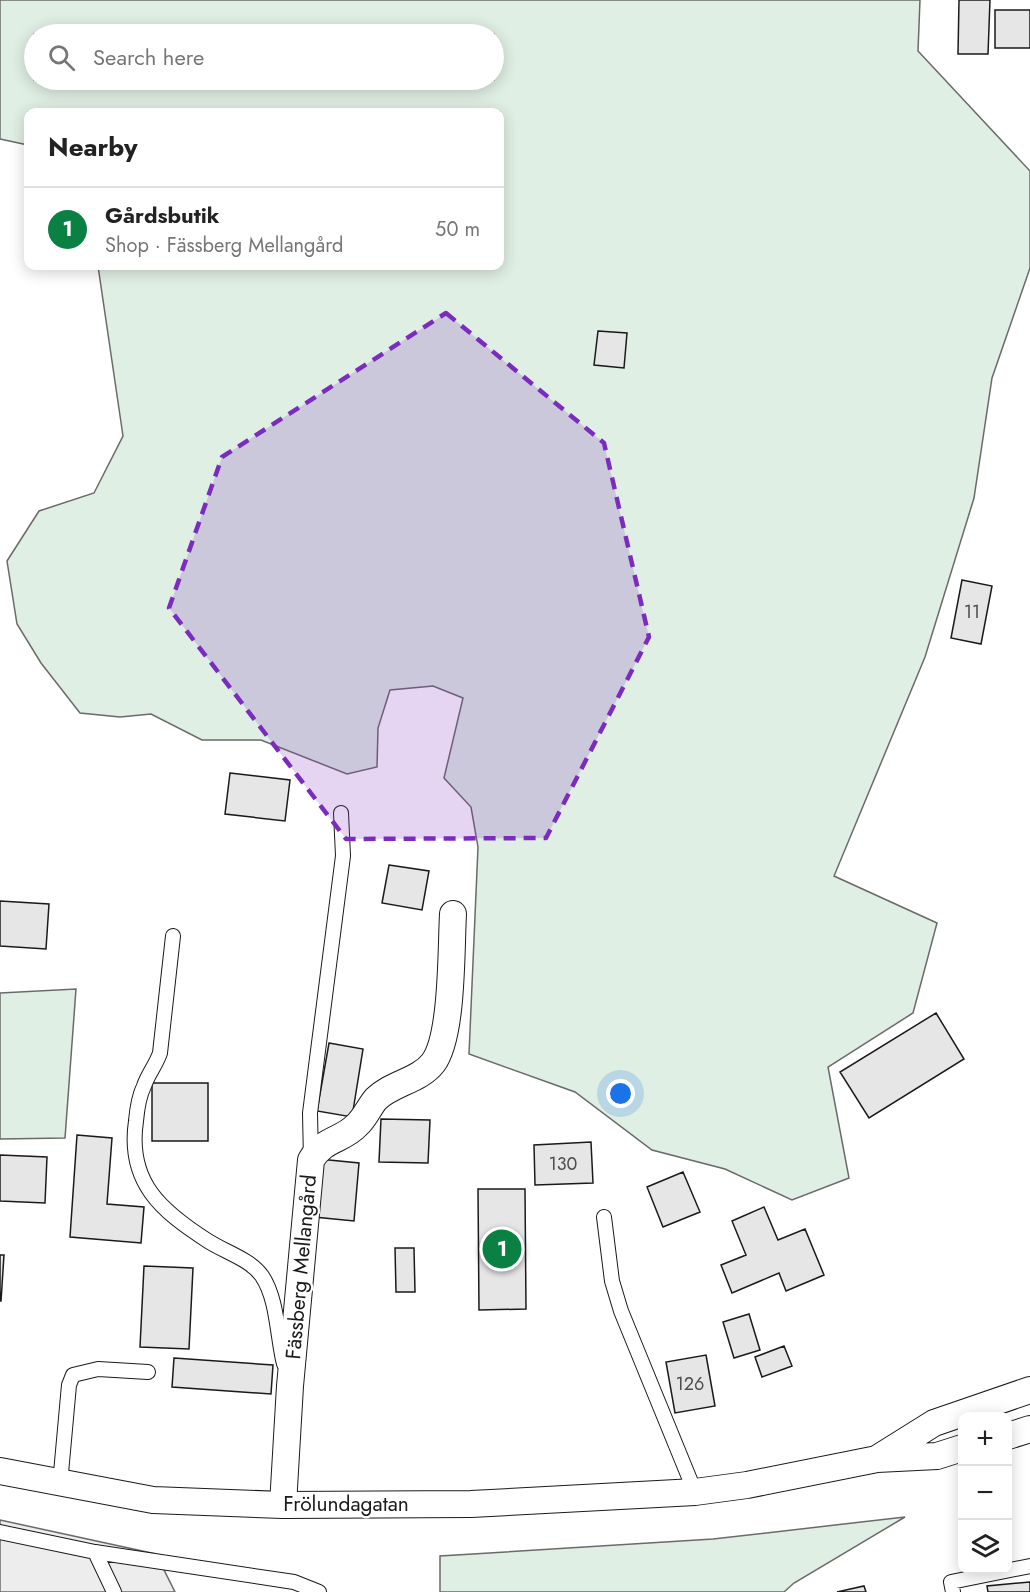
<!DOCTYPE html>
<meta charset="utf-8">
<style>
:root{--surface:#fff;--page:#f6f6f6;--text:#222;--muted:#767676;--line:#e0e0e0;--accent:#0b8043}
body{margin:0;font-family:Jost,sans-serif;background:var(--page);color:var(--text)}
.controls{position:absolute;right:18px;bottom:18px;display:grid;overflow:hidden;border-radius:12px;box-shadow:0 3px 15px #0003}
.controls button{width:54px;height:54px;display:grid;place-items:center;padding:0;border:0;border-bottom:2px solid var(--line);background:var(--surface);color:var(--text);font:30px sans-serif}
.you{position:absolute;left:621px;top:1094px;width:21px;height:21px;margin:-15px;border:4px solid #fff;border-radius:50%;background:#1a73e8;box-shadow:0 0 0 9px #1a73e833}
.badge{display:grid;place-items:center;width:39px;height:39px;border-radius:50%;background:var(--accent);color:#fff;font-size:20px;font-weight:700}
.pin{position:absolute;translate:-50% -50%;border:3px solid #fff;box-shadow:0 2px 6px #0006}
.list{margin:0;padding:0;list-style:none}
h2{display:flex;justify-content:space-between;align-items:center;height:78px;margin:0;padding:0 24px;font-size:26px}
h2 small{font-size:20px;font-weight:400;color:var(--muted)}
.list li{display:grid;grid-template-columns:39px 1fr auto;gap:18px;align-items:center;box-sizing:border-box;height:84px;padding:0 24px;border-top:2px solid var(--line)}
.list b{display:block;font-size:22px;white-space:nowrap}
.list p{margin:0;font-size:20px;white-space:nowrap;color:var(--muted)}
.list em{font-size:20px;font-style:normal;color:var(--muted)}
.icon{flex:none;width:33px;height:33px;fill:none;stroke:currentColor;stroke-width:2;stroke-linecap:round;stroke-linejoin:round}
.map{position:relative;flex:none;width:1030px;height:1592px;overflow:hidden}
.search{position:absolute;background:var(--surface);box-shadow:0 3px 15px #0003;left:24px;top:24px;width:480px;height:66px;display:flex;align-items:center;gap:15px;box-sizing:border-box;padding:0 21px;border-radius:33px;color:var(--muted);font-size:22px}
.panel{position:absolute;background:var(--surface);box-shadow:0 3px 15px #0003;left:24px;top:108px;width:480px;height:162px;border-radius:12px}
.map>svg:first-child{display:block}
.green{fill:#e0efe3;stroke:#6a6a6a;stroke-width:1.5;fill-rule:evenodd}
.parking{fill:#ededed;stroke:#6a6a6a;stroke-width:1.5}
.building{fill:#e6e6e6;stroke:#1a1a1a;stroke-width:1.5}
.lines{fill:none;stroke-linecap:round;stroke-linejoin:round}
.lane-casing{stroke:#1a1a1a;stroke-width:16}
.street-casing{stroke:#1a1a1a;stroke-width:28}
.lane{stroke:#fff;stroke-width:14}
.street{stroke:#fff;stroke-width:26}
.marked{fill:#7b2cbf;fill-opacity:0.2;stroke:#7b2cbf;stroke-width:4.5;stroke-dasharray:12 8;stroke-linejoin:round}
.labels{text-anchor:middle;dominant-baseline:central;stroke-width:4.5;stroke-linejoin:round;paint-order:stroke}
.number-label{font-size:18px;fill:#4d4d4d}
.street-label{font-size:21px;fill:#1a1a1a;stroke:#fff}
</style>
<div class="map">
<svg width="1030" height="1592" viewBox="0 0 1030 1592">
<rect width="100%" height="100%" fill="#fff"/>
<!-- green -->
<path class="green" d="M0,0H920L918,51L1030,171V268L992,378L974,498L925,657L834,876L937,923L913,1013L828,1067L849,1178L792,1200L725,1169L652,1150L575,1092L469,1054L478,847L471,807L444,778L463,698L433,686L390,690L378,728L377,767L347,774L261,740H202L151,714L120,717L80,713L41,663L17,624L7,561L39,511L94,493L123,436L98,266H500V112H28V145L0,139ZM34,34H494V80H34Z
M76,989L65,1138L0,1139V993Z
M905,1517L794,1583L784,1592H440V1556L713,1539Z"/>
<!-- parking -->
<path class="parking" d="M0,1520L156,1554L175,1592H0Z"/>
<!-- building -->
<path class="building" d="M959,0H990L988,54H958Z
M995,10H1030V48H995Z
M598,331L627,333L624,368L594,365Z
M962,580L992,586L981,644L951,638Z
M230,773L290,780L285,821L225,814Z
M389,865L429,871L422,910L382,903Z
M0,901L49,904L46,949L0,946Z
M936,1013L964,1059L869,1118L840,1072Z
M329,1043L363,1049L352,1117L317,1111Z
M152,1083H208V1141H152Z
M381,1119L430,1120L428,1163L379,1162Z
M77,1135L112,1138L107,1204L144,1207L141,1243L70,1237Z
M591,1142L593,1183L535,1185L534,1145Z
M0,1155L47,1157L45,1203L0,1201Z
M319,1159L359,1163L354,1221L314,1217Z
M683,1172L700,1212L663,1227L647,1187Z
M478,1189H525L526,1309L479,1310Z
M764,1207L778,1240L805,1229L824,1275L786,1291L779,1273L732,1293L721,1265L746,1255L732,1221Z
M395,1248H414L415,1292H396Z
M0,1255H4L1,1301H0Z
M144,1266L193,1268L189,1349L140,1347Z
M749,1314L760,1350L734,1358L723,1322Z
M784,1346L792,1366L762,1377L755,1357Z
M706,1355L715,1406L675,1413L666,1362Z
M174,1358L273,1365L271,1394L172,1387Z
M1030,1582V1592H988L987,1586Z
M864,1586L866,1592H837Z"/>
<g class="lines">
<!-- lane casing -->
<g class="lane-casing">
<path id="lane" d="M173,936L160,1053C156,1065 148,1074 144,1086C139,1096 137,1110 136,1121C127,1182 161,1211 208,1241C225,1252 250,1259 262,1276C278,1300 277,1337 284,1364
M311,1160L310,1113L343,856L341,813
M604,1217L612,1281L621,1311L695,1492
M60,1484L69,1385L73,1375L98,1369L148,1372
M0,1532L95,1552L294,1582L319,1592
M95,1552L114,1592
M953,1592L951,1582L1030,1566"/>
</g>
<!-- street casing -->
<g class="street-casing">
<path id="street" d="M1008,1436L1030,1429
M878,1458L934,1423L1030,1390
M0,1471L153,1500L283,1505L471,1504L695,1492L747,1485L877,1459L937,1456L962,1448
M283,1505L290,1386L311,1160C324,1138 342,1141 357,1125C365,1118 369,1107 376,1099C392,1083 419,1081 433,1063C453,1037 451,948 453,914"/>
</g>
<!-- lane -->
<use href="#lane" class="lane"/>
<!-- street -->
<use href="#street" class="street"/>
</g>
<!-- marked area -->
<path class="marked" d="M446,313L604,443L649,637L546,838L346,839L169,608L222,457Z"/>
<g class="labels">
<!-- number labels -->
<g class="number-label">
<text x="972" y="612">11</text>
<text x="563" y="1164">130</text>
<text x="690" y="1384">126</text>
</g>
<!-- street labels -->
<g class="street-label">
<text transform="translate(301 1267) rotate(-85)">Fässberg Mellangård</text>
<text x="346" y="1504">Frölundagatan</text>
</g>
</g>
</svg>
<div class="controls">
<button>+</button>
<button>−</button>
<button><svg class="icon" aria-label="layers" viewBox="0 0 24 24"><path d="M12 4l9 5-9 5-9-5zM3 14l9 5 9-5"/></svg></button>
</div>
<div class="you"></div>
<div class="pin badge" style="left:502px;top:1249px">1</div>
<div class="search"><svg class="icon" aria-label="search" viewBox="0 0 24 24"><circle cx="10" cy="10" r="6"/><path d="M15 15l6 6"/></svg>Search here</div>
<section class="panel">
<h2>Nearby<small></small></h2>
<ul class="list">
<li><span class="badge">1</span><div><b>Gårdsbutik</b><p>Shop · Fässberg Mellangård</p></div><em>50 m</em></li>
</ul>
</section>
</div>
